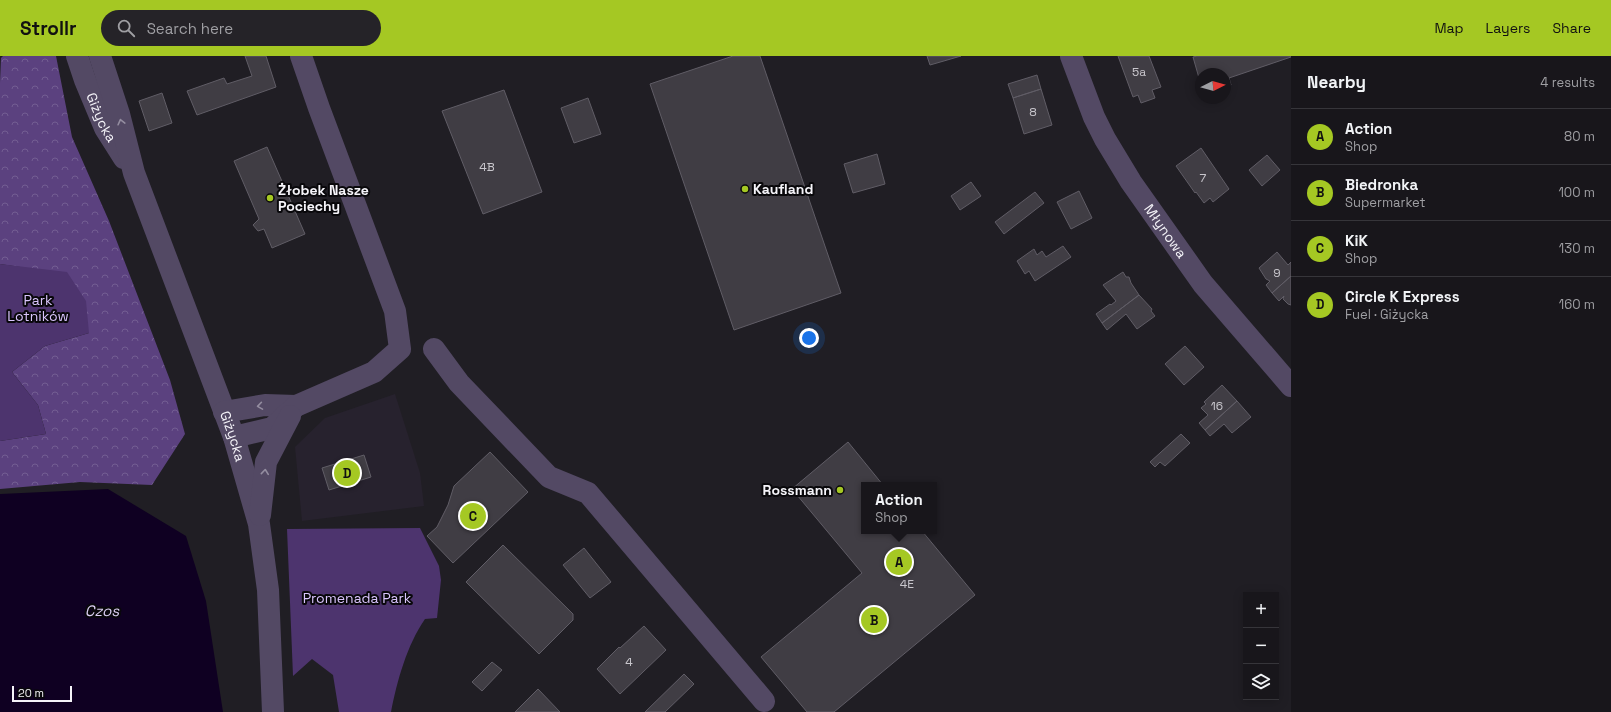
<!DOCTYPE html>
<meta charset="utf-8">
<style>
:root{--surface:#18161b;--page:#252328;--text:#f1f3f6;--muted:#9f9fa3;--line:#36353a;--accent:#a5c823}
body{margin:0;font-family:"Space Grotesk",sans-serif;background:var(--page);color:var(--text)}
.controls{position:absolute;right:12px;bottom:12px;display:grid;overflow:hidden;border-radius:0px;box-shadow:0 2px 10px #0003}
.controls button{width:36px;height:36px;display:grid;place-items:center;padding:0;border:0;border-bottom:1px solid var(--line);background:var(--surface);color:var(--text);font:20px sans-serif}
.compass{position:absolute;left:1195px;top:12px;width:36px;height:36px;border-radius:50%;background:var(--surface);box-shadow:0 2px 10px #0003;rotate:84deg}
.scale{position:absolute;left:12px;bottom:10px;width:60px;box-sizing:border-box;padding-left:4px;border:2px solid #f5f4f9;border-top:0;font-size:11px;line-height:14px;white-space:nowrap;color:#f5f4f9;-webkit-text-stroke:3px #09080b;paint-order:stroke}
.you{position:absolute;left:809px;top:282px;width:14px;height:14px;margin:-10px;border:3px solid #fff;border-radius:50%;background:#1a73e8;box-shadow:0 0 0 6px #1a73e833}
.badge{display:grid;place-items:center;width:26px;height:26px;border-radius:50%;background:var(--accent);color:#111;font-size:13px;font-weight:700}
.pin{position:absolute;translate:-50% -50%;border:2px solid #fff;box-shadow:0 1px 4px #0006}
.popup{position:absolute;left:861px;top:426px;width:76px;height:52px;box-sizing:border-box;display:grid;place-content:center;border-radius:0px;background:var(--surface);filter:drop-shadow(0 1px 3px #0005);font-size:13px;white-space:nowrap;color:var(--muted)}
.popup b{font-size:15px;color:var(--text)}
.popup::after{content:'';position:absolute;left:50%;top:100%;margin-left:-8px;border:8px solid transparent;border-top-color:var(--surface)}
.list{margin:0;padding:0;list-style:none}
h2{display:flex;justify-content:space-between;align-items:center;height:52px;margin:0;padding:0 16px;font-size:17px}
h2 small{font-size:13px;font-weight:400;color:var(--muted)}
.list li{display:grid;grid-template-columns:26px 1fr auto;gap:12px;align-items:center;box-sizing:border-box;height:56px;padding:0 16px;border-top:1px solid var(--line)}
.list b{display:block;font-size:15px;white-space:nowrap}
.list p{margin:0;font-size:13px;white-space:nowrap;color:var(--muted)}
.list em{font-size:13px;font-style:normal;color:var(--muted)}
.icon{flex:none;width:22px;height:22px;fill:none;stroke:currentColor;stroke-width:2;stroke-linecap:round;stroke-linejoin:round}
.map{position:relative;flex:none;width:1291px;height:656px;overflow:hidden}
header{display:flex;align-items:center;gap:24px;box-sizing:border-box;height:56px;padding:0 20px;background:var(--accent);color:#111}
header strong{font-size:19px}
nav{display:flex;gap:22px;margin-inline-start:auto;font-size:14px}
.search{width:280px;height:36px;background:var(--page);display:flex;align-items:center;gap:10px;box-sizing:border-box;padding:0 14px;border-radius:22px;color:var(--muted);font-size:15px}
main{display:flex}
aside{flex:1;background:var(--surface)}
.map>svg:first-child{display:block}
.built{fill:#27222e}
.forest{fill:url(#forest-crowns)}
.park{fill:#4d346e}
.water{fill:#0f0022}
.building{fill:#403d44;stroke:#605d66}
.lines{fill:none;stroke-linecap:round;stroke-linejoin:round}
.minor{stroke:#534964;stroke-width:22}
.oneway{stroke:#948da0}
.poi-dot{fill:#a5c823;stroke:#09080b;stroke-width:1.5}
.labels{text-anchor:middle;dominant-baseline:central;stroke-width:4;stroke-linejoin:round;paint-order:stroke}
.number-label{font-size:12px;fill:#c8c6cc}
.street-label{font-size:14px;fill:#f5f4f9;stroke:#09080b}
.poi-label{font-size:14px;font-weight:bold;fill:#f5f4f9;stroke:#09080b;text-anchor:start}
.park-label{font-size:14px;fill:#dac5fd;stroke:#09080b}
.water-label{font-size:15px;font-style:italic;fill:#dbcef3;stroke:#09080b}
</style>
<header>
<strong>Strollr</strong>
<div class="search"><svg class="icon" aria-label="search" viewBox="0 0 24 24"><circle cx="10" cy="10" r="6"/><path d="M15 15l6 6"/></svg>Search here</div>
<nav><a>Map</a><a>Layers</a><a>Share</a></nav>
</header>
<main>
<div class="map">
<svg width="1291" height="656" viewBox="0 0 1291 656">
<defs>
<pattern id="forest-crowns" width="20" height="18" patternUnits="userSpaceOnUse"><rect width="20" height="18" fill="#5b417f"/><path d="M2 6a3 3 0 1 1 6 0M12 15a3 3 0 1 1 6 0" fill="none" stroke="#735d92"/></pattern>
</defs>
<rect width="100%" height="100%" fill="#201e24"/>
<!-- built -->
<path class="built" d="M395,338L420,417L424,450L302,465L295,391L325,362Z"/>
<!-- forest -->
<path class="forest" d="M3,0H56L72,81L109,165L170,324L185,378L152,429L80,426L0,433V385L46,378L38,349L12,316L45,290L89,277L20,211L0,208V27L1,2Z"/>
<!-- park -->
<path class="park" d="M0,208L67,216L86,245L89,277L45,290L12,316L38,349L46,378L0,385Z
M420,472L439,510L441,524L437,562L425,563C407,589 397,625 391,656H339L333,619L312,603L293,620L287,473Z"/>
<!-- water -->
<path class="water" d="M108,433L186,480L206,545L223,656H0V438Z"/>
<!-- building -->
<path class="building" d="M245,0H266L276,31L197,59L187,35L224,22L227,28L252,20Z
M733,0H760L841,237L734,274L650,28Z
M927,0H961L930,9Z
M1118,0H1149L1161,31L1152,34L1155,42L1141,47L1138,39L1133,41Z
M1197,0H1291V1L1229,22L1231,29L1225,31V18H1201V29L1193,1Z
M1037,19L1041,33L1013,42L1008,28Z
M1041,33L1052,69L1024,78L1013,42Z
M504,34L542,136L483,158L442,55Z
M162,37L172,67L149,75L139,45Z
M588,42L601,78L574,87L561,52Z
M267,91L305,178L272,192L264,173L258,175L253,169L259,163L234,105Z
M1201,92L1229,133L1213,146L1210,142L1204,147L1196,136L1195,137L1176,110Z
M877,98L885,128L853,137L844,108Z
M1267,99L1280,114L1262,130L1249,114Z
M971,126L981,140L960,154L951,140Z
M1079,135L1092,162L1071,173L1057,146Z
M1035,136L1044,147L1004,178L995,166Z
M1063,190L1071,201L1035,225L1029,215L1025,218L1017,205L1034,193L1037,199L1042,195L1046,201Z
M1277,196L1288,209L1291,206V220L1272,237L1266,229L1270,225L1266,223L1259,212Z
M1123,216L1126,221H1129L1131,227L1139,239L1102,267L1096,258L1110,248L1111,249L1116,245L1103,229Z
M1291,220V249L1288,248L1283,243L1284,240L1279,245L1272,237Z
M1139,239L1152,253L1151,255L1155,260L1137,273L1126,258L1107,274L1102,267Z
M1185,290L1204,311L1184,329L1165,308Z
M1222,329L1237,345L1205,374L1199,367L1208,359L1201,352L1206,348L1204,346Z
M1237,345L1251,361L1232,377L1224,368L1210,380L1205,374Z
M1181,378L1190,387L1165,410L1160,406L1155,411L1150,406Z
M848,386L883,429H864V475H922L975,539L834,656H807L761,601L862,517L792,433Z
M490,396L528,436L453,507L427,480L437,471L448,449L454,430Z
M364,399L371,421L329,434L322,412Z
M503,489L573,558V564L539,598L466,526Z
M584,492L611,526L590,542L563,509Z
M644,570L666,594L620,638L597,613L619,591L620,592Z
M492,606L502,614L482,635L472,626Z
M684,618L694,628L665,656H645Z
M538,633L560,656H515Z"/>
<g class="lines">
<!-- minor -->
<g class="minor">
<path id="s1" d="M77,0L85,24L105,72L124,102"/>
<path id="s2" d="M100,0L119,58L134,117L234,381L259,468L268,534L273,656"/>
<path id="s3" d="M1071,0L1094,61L1105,83L1131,126L1203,228L1291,330"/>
<path d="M434,293L459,327L549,421L588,437L764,645"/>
<path d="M224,356L265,349L296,350"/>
<path d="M234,381L272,372L296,350L374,316L400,293L395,255L319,52L301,0"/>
<path d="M260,459L266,406L290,360"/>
</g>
</g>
<!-- one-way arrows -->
<defs><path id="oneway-chevron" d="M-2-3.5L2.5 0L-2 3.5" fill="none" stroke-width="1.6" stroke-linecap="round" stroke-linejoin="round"/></defs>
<g class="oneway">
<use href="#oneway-chevron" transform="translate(121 66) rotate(-104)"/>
<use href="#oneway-chevron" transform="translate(260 350) rotate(171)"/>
<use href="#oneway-chevron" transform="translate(265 416) rotate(-84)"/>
</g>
<!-- markers -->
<g class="poi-dot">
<circle cx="745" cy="133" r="4"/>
<circle cx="270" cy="142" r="4"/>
<circle cx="840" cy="434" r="4"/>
</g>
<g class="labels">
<!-- number labels -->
<g class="number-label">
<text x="1139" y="16">5a</text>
<text x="1033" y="56">8</text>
<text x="487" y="111">4B</text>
<text x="1203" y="122">7</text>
<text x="1277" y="217">9</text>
<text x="1217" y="350">16</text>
<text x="907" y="528">4E</text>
<text x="629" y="606">4</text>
</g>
<!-- street labels -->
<g class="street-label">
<text stroke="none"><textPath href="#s1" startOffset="66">Giżycka</textPath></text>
<text stroke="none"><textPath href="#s3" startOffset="200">Młynowa</textPath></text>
<text stroke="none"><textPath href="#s2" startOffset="403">Giżycka</textPath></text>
</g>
<!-- poi labels -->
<g class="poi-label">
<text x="753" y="133">Kaufland</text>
<text x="278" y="134">Żłobek Nasze<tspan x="278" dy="16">Pociechy</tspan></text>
<text x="832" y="434" text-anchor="end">Rossmann</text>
</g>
<!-- park labels -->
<g class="park-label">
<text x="38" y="244">Park<tspan x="38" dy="16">Lotników</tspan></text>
<text x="357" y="542">Promenada Park</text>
</g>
<!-- water labels -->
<g class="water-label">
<text x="102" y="554">Czos</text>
</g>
</g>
</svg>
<div class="controls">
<button>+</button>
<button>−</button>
<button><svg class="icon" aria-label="layers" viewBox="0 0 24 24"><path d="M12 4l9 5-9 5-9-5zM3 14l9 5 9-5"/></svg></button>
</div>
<svg class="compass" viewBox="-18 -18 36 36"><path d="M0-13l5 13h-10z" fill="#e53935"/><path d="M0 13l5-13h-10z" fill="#9f9fa3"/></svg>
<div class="scale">20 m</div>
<div class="you"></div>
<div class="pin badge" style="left:899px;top:506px">A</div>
<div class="popup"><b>Action</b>Shop</div>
<div class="pin badge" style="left:874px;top:564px">B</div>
<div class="pin badge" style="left:473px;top:460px">C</div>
<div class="pin badge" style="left:347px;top:417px">D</div>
</div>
<aside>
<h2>Nearby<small>4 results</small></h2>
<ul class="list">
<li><span class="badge">A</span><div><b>Action</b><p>Shop</p></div><em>80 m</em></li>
<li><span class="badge">B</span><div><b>Biedronka</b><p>Supermarket</p></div><em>100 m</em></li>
<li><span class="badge">C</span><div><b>KiK</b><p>Shop</p></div><em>130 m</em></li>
<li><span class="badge">D</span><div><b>Circle K Express</b><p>Fuel · Giżycka</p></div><em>160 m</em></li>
</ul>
</aside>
</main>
